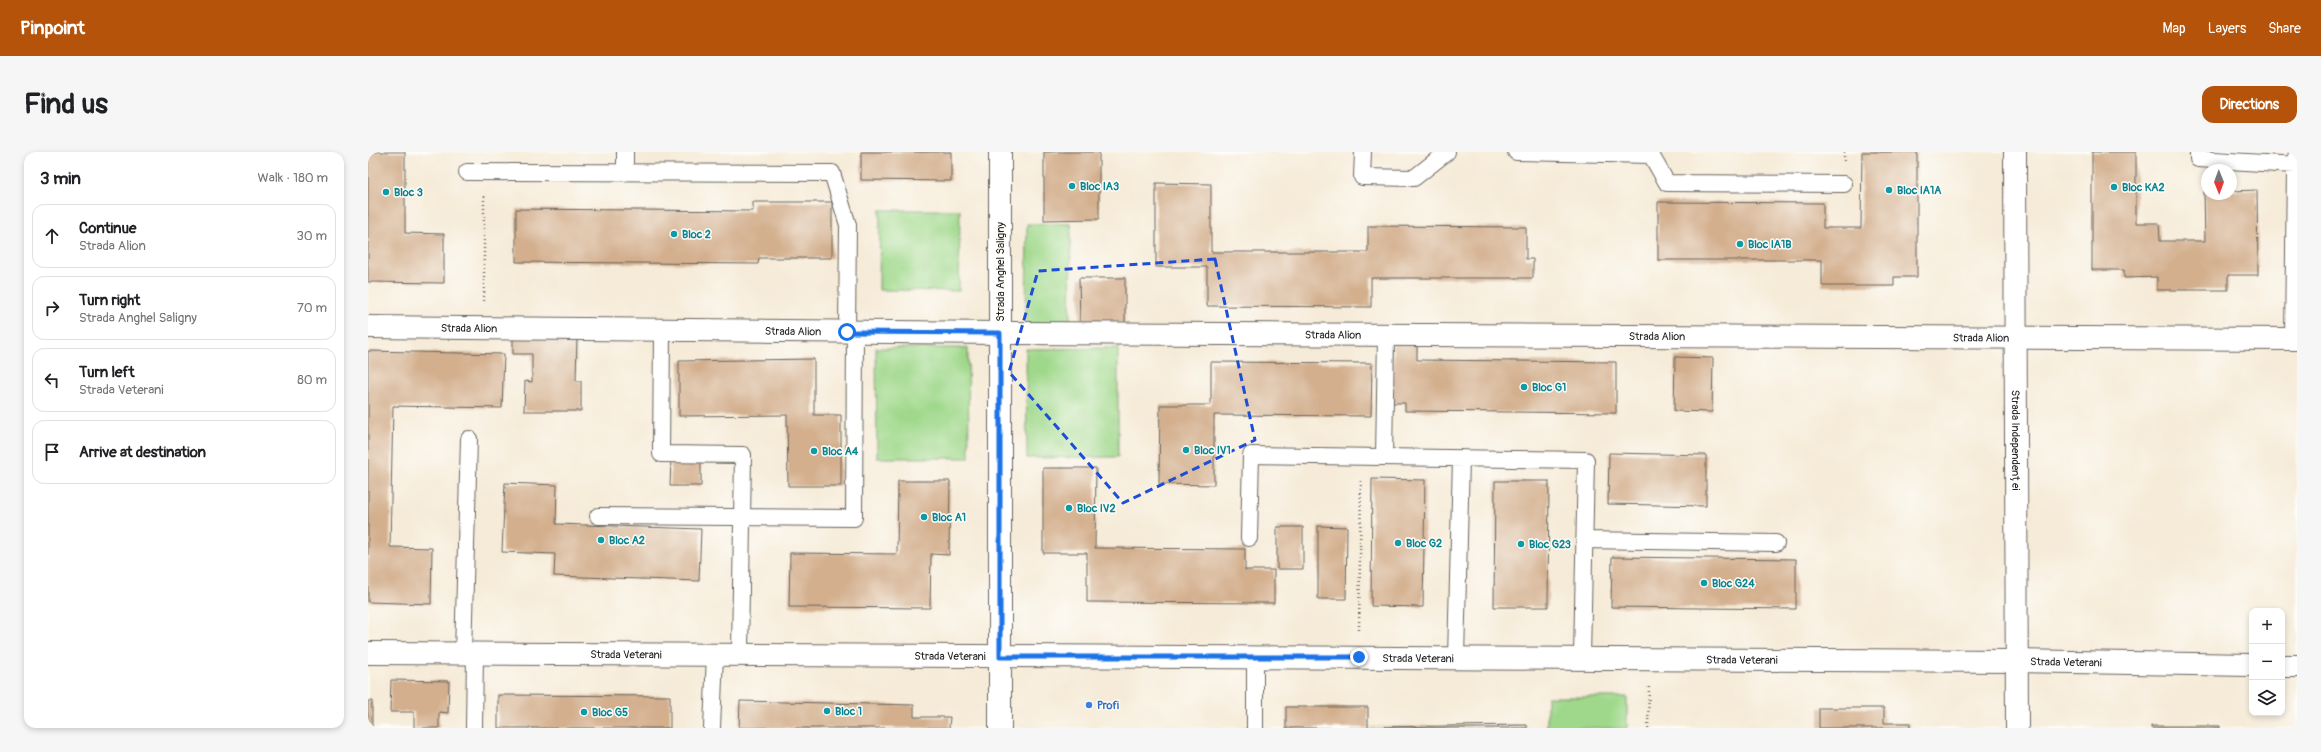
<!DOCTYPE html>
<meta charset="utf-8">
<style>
:root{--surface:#fff;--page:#f6f6f6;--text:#202124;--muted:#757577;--line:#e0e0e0;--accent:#b45309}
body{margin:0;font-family:Pangolin,sans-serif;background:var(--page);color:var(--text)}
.controls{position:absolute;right:12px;bottom:12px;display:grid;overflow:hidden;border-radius:8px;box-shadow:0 2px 6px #0003}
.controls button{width:36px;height:36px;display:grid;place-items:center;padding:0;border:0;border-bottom:1px solid var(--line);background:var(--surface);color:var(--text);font:20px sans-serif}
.compass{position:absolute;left:1833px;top:12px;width:36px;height:36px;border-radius:50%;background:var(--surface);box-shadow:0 2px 6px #0003;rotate:179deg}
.stop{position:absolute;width:12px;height:12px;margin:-9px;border:3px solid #1a73e8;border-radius:50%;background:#fff}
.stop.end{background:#1a73e8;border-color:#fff;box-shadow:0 1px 4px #0008}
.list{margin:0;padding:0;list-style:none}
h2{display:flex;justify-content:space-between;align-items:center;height:52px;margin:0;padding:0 16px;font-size:17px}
h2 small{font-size:13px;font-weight:400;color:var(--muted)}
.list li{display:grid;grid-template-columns:26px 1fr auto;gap:12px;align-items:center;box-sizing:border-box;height:64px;margin:0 8px 8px;padding:0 8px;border:1px solid var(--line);border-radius:12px}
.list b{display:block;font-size:15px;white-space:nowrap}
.list p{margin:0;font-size:13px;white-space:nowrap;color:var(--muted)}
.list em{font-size:13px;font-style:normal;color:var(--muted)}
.icon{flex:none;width:22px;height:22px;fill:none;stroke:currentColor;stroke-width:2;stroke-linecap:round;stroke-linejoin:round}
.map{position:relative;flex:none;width:1929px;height:576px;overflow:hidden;border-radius:12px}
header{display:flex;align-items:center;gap:24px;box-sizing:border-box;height:56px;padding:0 20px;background:var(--accent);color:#fff}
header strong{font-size:19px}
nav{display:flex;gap:22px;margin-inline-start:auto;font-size:14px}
.intro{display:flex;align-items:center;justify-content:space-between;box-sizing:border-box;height:96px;padding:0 24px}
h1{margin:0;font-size:28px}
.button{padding:10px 18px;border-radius:12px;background:var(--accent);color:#fff;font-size:14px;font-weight:700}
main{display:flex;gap:24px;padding:0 24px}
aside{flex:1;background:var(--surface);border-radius:12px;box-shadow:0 2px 6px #0003}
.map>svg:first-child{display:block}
.green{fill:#9fd88a;stroke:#5e7a53}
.building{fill:#d3af8d}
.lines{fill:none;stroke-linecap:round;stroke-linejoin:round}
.service-casing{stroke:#68645e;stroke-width:18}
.minor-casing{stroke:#68645e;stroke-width:24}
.tertiary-casing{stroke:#68645e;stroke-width:24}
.path{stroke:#68645e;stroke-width:2.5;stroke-dasharray:1 3;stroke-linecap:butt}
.service{stroke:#fff;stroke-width:16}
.minor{stroke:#fff;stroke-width:22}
.tertiary{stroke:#fff;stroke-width:22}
.route{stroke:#1a73e8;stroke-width:5}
.marked{fill:none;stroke:#1d4ed8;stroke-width:3;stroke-dasharray:8 5;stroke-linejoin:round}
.culture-dot{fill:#0f9aa8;stroke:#fdfcf7;stroke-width:1.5}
.shop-dot{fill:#3f7fe0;stroke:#fdfcf7;stroke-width:1.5}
.labels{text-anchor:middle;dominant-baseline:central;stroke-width:3;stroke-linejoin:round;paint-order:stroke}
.culture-label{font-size:11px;font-weight:bold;fill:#0d838f;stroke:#fdfcf7;text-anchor:start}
.street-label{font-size:11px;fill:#1c1c1c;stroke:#fdfcf7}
.shop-label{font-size:11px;font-weight:bold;fill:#366cbe;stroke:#fdfcf7;text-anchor:start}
</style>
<header>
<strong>Pinpoint</strong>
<nav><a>Map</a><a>Layers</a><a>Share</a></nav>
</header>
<div class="intro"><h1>Find us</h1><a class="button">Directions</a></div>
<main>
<aside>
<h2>3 min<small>Walk · 180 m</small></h2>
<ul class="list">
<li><svg class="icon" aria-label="ahead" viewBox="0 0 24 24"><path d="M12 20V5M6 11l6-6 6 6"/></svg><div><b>Continue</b><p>Strada Alion</p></div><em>30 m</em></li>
<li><svg class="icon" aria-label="right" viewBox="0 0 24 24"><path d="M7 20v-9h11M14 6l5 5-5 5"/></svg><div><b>Turn right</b><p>Strada Anghel Saligny</p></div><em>70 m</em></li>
<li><svg class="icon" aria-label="left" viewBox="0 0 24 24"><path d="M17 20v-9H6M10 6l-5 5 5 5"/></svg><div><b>Turn left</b><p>Strada Veterani</p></div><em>80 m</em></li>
<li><svg class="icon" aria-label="arrive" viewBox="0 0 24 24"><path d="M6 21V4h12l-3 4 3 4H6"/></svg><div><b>Arrive at destination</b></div></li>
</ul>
</aside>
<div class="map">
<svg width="1929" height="576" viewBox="0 0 1929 576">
<rect width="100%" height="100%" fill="#fdfcf7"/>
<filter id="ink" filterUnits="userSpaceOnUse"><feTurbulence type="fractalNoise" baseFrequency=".025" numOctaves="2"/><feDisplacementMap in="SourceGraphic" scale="8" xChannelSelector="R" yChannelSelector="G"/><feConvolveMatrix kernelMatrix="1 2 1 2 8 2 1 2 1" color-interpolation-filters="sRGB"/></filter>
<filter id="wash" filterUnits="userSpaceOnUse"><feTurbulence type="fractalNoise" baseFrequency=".012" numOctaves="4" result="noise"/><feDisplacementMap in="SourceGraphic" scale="16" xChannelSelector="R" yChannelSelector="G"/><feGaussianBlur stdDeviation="0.9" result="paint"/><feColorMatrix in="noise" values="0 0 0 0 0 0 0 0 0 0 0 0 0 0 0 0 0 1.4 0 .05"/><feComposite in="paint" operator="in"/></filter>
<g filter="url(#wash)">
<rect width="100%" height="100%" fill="#f6ebd8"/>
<!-- green -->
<path class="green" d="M512,58H592L591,139L511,138Z
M659,72H703L702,173L658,172Z
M508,196H600L601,306H509Z
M750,196V305L659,306L658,197Z
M1179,545H1259V576H1179Z"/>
<g id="blocks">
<!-- building -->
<path class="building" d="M0,0H37V81L76,82V131L0,130Z
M493,0H583V29L493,28Z
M676,0H731V67L676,68Z
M1494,0H1549V125H1526V134H1454V108H1290V50L1455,51V76H1493Z
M1724,0H1768V71H1791L1792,89H1837L1836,39H1839V42H1863V39L1889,38L1890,123H1860V138H1789V125L1756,126V118H1724Z
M788,31L843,32V100H1000V74L1158,75V107H1165V126H1003V155L839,154V115H788Z
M385,50H464V106H391L390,112L148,110V57L385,59Z
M711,126H757V171H712Z
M145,184L209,185L208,229H213V259H156L157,229L164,230V202H145Z
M1026,190H1049V208L1248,210V261L1037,259V251H1025Z
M0,199L136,202L134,256L25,254L22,395L64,396L63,452L0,450Z
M1307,205L1345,206L1344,260L1306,259Z
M446,207V263H473V334H420L419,263L311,264V209Z
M843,210L1004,211L1003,264L846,263V333L791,332L792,253H843Z
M1241,301L1338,303V354L1240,352Z
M303,306L333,307V334H302Z
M675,316H728L727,396L877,397V418H906V451L719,450V401H675Z
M1004,327L1057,328L1055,455L1003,454Z
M530,329H582L581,403L563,402L562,456L421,455L422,401L529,402Z
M1127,329H1181L1180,455H1126Z
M137,331L189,333L188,372L333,377L331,429L186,424L187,402L134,400Z
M950,374L979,375L978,447H950Z
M909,375H935V417H909Z
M1244,405L1428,407V457L1243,455Z
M23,528L81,529L80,561L71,560V576H46V560H22Z
M130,543L302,544V576H130Z
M0,549H4V576H0Z
M372,549L546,553V565H582L581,576H371Z
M918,555H1000V575L1159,573V576H918Z
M1451,556H1516V571H1542V576H1451Z
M1783,574H1852V576H1783Z"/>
</g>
</g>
<g filter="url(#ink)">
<use href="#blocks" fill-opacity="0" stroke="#68645e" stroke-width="1"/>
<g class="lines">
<!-- service casing -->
<g class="service-casing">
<path id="service" d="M995,0L994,25L1046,26L1079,0
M1148,0L1283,3L1299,31L1476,32
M1830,0V7L1927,13
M99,20L464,21L480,73L479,180
M257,21V0
M294,178L293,302L375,303L372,502
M1925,187L1927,13L1929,0
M1016,305L1018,183
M230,364L486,366L487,180
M881,386L883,303L1218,308L1214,506
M1216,388L1408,391
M95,501L101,287
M887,504V576
M1088,506L1093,306
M106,576L107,501
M344,576L347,502"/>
</g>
<!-- minor casing -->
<g class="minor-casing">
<g id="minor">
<path id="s1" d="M0,175L632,181L1929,187"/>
<path id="s2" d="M0,501L1648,509L1884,513"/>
<path d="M1914,514H1929"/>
<path d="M632,576V0"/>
</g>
</g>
<!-- tertiary casing -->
<g class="tertiary-casing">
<g id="tertiary">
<path id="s3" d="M1647,0L1649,576"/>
</g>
</g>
<!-- path -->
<path class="path" d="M1476,0V9
M116,44V149
M991,478L993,327
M1280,576L1281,533"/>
<!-- service -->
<use href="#service" class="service"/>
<!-- minor -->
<use href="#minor" class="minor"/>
<!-- tertiary -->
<use href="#tertiary" class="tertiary"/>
</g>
</g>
<g class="lines" filter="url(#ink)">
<!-- route -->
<path class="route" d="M479,180L632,181V505H991"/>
</g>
<!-- marked area -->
<path class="marked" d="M847,107L887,288L755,351L641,220L670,119Z"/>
<!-- markers -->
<g class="culture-dot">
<circle cx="704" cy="34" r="4"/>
<circle cx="1746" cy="35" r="4"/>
<circle cx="1521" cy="38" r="4"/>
<circle cx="18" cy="40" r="4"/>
<circle cx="306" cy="82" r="4"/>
<circle cx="1372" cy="92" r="4"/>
<circle cx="1156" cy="235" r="4"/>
<circle cx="818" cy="298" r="4"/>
<circle cx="446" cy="299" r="4"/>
<circle cx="701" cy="356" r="4"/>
<circle cx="556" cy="365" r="4"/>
<circle cx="233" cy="388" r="4"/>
<circle cx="1030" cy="391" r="4"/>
<circle cx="1153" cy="392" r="4"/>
<circle cx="1336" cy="431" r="4"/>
<circle cx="459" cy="559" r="4"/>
<circle cx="216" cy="560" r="4"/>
</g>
<circle class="shop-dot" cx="721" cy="553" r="4"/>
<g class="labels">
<!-- culture labels -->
<g class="culture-label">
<text x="712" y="34">Bloc IA3</text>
<text x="1754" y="35">Bloc KA2</text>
<text x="1529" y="38">Bloc IA1A</text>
<text x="26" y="40">Bloc 3</text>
<text x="314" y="82">Bloc 2</text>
<text x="1380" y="92">Bloc IA1B</text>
<text x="1164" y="235">Bloc G1</text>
<text x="826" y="298">Bloc IV1</text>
<text x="454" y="299">Bloc A4</text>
<text x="709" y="356">Bloc IV2</text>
<text x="564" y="365">Bloc A1</text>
<text x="241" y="388">Bloc A2</text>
<text x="1038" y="391">Bloc G2</text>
<text x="1161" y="392">Bloc G23</text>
<text x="1344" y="431">Bloc G24</text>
<text x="467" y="559">Bloc 1</text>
<text x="224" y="560">Bloc G5</text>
</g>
<!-- street labels -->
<g class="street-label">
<text transform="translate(632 120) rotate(-90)">Strada Anghel Saligny</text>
<text stroke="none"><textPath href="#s1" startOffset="101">Strada Alion</textPath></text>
<text stroke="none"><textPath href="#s1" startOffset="425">Strada Alion</textPath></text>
<text stroke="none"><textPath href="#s1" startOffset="965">Strada Alion</textPath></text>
<text stroke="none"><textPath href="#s1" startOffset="1289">Strada Alion</textPath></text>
<text stroke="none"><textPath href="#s1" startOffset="1613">Strada Alion</textPath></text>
<text stroke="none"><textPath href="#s3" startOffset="288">Strada Independenței</textPath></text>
<text stroke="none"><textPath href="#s2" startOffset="258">Strada Veterani</textPath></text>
<text stroke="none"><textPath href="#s2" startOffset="582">Strada Veterani</textPath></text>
<text stroke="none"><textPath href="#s2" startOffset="1050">Strada Veterani</textPath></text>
<text stroke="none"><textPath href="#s2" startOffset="1374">Strada Veterani</textPath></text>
<text stroke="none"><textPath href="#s2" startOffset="1698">Strada Veterani</textPath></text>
</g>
<!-- shop labels -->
<g class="shop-label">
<text x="729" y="553">Profi</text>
</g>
</g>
</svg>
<div class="controls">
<button>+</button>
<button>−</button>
<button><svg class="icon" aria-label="layers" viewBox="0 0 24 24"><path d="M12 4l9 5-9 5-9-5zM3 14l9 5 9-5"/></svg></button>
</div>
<svg class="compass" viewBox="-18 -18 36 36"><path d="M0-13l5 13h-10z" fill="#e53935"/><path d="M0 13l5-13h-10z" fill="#757577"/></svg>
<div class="stop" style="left:479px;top:180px"></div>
<div class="stop end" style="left:991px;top:505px"></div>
</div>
</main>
